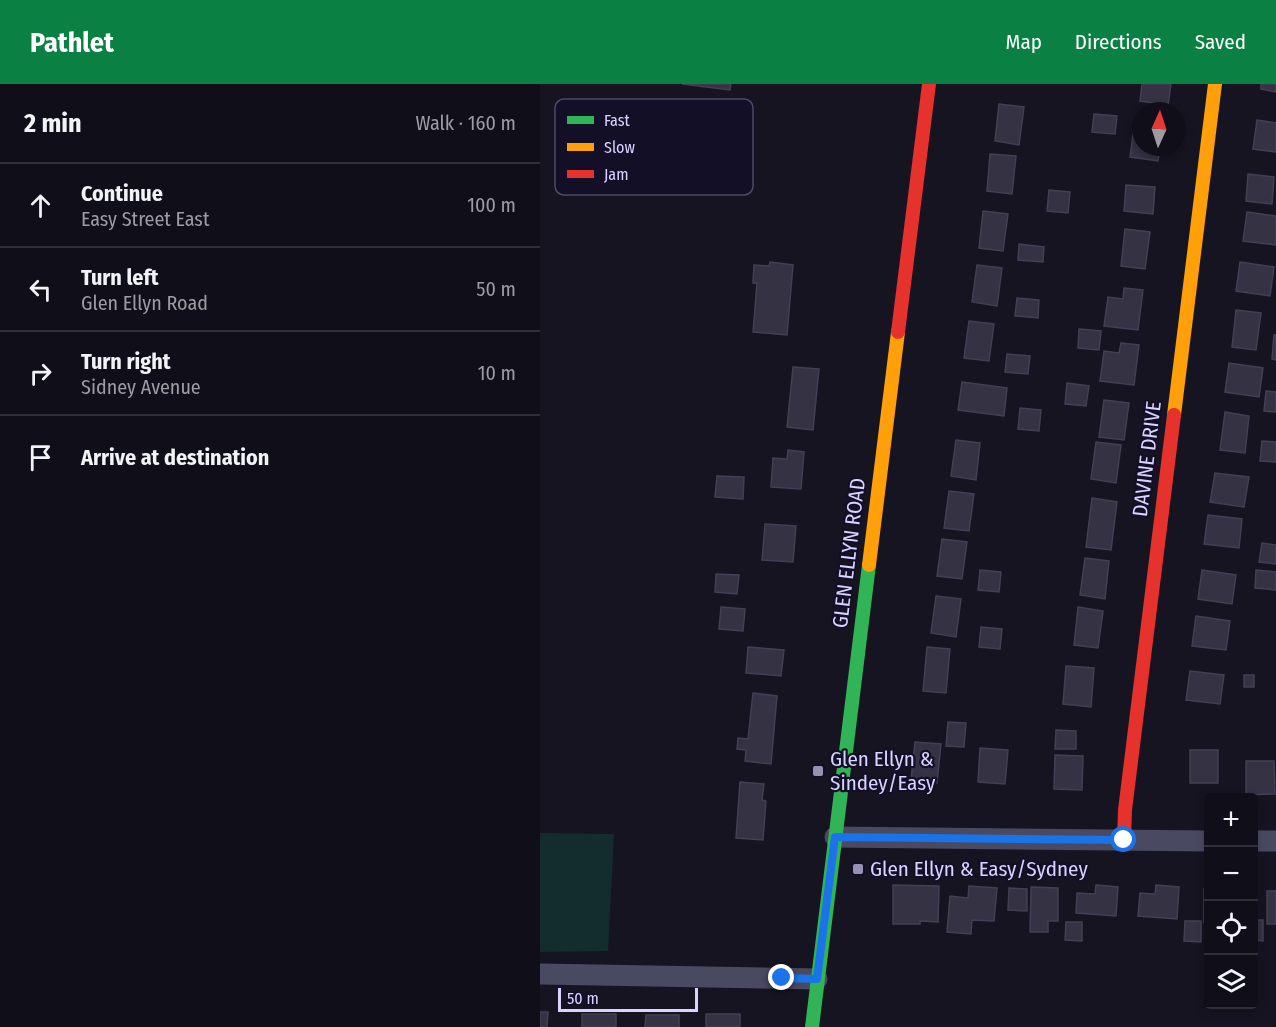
<!DOCTYPE html>
<meta charset="utf-8">
<style>
:root{--surface:#100f19;--page:#1e1d26;--text:#f1f3f6;--muted:#9c9ca2;--line:#302f38;--accent:#0b8043}
body{margin:0;font-family:"Fira Sans Condensed",sans-serif;background:var(--page);color:var(--text)}
.controls{position:absolute;right:18px;bottom:18px;display:grid;overflow:hidden;border-radius:6px;box-shadow:0 3px 9px #0003}
.controls button{width:54px;height:54px;display:grid;place-items:center;padding:0;border:0;border-bottom:2px solid var(--line);background:var(--surface);color:var(--text);font:30px sans-serif}
.compass{position:absolute;left:592px;top:18px;width:54px;height:54px;border-radius:50%;background:var(--surface);box-shadow:0 3px 9px #0003;rotate:3deg}
.scale{position:absolute;left:18px;bottom:15px;width:140px;box-sizing:border-box;padding-left:6px;border:3px solid #d9d4ff;border-top:0;font-size:16px;line-height:21px;white-space:nowrap;color:#d9d4ff;-webkit-text-stroke:4px #130f26;paint-order:stroke}
.stop{position:absolute;width:18px;height:18px;margin:-14px;border:4px solid #1a73e8;border-radius:50%;background:#fff}
.stop.end{background:#1a73e8;border-color:#fff;box-shadow:0 2px 6px #0008}
.list{margin:0;padding:0;list-style:none}
h2{display:flex;justify-content:space-between;align-items:center;height:78px;margin:0;padding:0 24px;font-size:26px}
h2 small{font-size:20px;font-weight:400;color:var(--muted)}
.list li{display:grid;grid-template-columns:39px 1fr auto;gap:18px;align-items:center;box-sizing:border-box;height:84px;padding:0 24px;border-top:2px solid var(--line)}
.list b{display:block;font-size:22px;white-space:nowrap}
.list p{margin:0;font-size:20px;white-space:nowrap;color:var(--muted)}
.list em{font-size:20px;font-style:normal;color:var(--muted)}
.icon{flex:none;width:33px;height:33px;fill:none;stroke:currentColor;stroke-width:2;stroke-linecap:round;stroke-linejoin:round}
.map{position:relative;flex:none;width:736px;height:943px;overflow:hidden}
header{display:flex;align-items:center;gap:36px;box-sizing:border-box;height:84px;padding:0 30px;background:var(--accent);color:#fff}
header strong{font-size:28px}
nav{display:flex;gap:33px;margin-inline-start:auto;font-size:21px}
main{display:flex}
aside{flex:1;background:var(--surface)}
.map>svg:first-child{display:block}
.green{fill:#132c2d}
.building{fill:#343243;stroke:#433f54;stroke-width:1.5}
.lines{fill:none;stroke-linecap:round;stroke-linejoin:round}
.street{stroke:#4a4962;stroke-width:21}
.fast{stroke:#30b455;stroke-width:14}
.slow{stroke:#ff9f0a;stroke-width:14}
.jam{stroke:#e5322d;stroke-width:14}
.route{stroke:#1a73e8;stroke-width:8}
.poi-dot{fill:#9591b1;stroke:#130f26;stroke-width:2}
.labels{text-anchor:middle;dominant-baseline:central;stroke-width:4.5;stroke-linejoin:round;paint-order:stroke}
.street-label{font-size:21px;fill:#d9d4ff;stroke:#130f26}
.poi-label{font-size:21px;fill:#d9d4ff;stroke:#130f26;text-anchor:start}
.key{fill:#130f26;stroke:#4e4a67;stroke-width:1.5}
.key-label{font-size:16px;fill:#d9d4ff}
</style>
<header>
<strong>Pathlet</strong>
<nav><a>Map</a><a>Directions</a><a>Saved</a></nav>
</header>
<main>
<aside>
<h2>2 min<small>Walk · 160 m</small></h2>
<ul class="list">
<li><svg class="icon" aria-label="ahead" viewBox="0 0 24 24"><path d="M12 20V5M6 11l6-6 6 6"/></svg><div><b>Continue</b><p>Easy Street East</p></div><em>100 m</em></li>
<li><svg class="icon" aria-label="left" viewBox="0 0 24 24"><path d="M17 20v-9H6M10 6l-5 5 5 5"/></svg><div><b>Turn left</b><p>Glen Ellyn Road</p></div><em>50 m</em></li>
<li><svg class="icon" aria-label="right" viewBox="0 0 24 24"><path d="M7 20v-9h11M14 6l5 5-5 5"/></svg><div><b>Turn right</b><p>Sidney Avenue</p></div><em>10 m</em></li>
<li><svg class="icon" aria-label="arrive" viewBox="0 0 24 24"><path d="M6 21V4h12l-3 4 3 4H6"/></svg><div><b>Arrive at destination</b></div></li>
</ul>
</aside>
<div class="map">
<svg width="736" height="943" viewBox="0 0 736 943">
<rect width="100%" height="100%" fill="#161421"/>
<!-- green -->
<path class="green" d="M0,749L74,750L68,867L0,868Z"/>
<!-- building -->
<path class="building" d="M142,0H191L190,6Z
M602,0H631L628,21L600,17Z
M721,0H736V8L721,5Z
M459,20L484,23L479,61L455,57Z
M554,30L577,32L575,50L552,48Z
M717,36L736,39V68L713,65Z
M594,43L601,44V63H620L618,77L590,73Z
M450,70L476,72L472,110L447,107Z
M708,90L734,93L732,120L706,117Z
M586,101L615,103L613,130L584,127Z
M509,106L530,108L528,129L507,127Z
M443,127L468,130L463,167L439,164Z
M707,128L736,132V161L703,157Z
M585,145L610,148L605,185L581,182Z
M479,160L504,163L503,178L478,176Z
M230,178L253,181L247,251L213,248L217,199H213L214,181L229,182Z
M700,178L734,183L730,212L696,207Z
M437,181L462,184L457,222L432,218Z
M584,204L603,206L598,246L564,242L568,213L583,215Z
M477,214L499,216L498,234L475,232Z
M696,226L721,229L716,266L692,263Z
M429,237L454,240L449,277L424,274Z
M539,245L561,247L559,266L538,264Z
M734,251H736V276L732,275Z
M581,259L599,261L594,301L560,297L564,267L579,269Z
M467,270L490,272L488,290L465,288Z
M689,279L723,284L719,313L685,308Z
M253,283L279,285L273,346L247,343Z
M422,298L467,304L464,332L418,326Z
M527,299L549,302L546,322L525,320Z
M726,307L736,308V328L724,327Z
M564,316L589,319L584,356L559,353Z
M480,324L501,326L499,347L478,345Z
M685,328L709,332L705,369L680,366Z
M416,356L440,359L436,396L411,392Z
M722,357L736,358V378L720,377Z
M556,358L581,361L576,399L551,395Z
M248,366L264,368L261,405L231,403L233,374L247,375Z
M675,389L709,393L704,423L670,418Z
M177,392L204,393L203,415L175,413Z
M409,407L434,410L429,447L404,444Z
M552,414L577,418L571,466L546,463Z
M668,431L702,435L699,464L664,460Z
M225,440L256,442L253,478L222,476Z
M402,455L427,458L422,495L397,492Z
M722,459L736,461V480L719,478Z
M545,474L569,477L565,515L540,511Z
M440,486L461,488L459,508L438,506Z
M662,486L696,491L692,520L658,515Z
M716,486L736,488V506L715,504Z
M176,490L199,491L197,510L175,508Z
M396,512L421,515L416,553L391,549Z
M181,523L205,525L203,547L179,545Z
M538,523L563,527L558,564L534,561Z
M656,532L690,537L686,566L652,562Z
M441,543L462,545L460,565L439,563Z
M208,563L244,566L241,592L206,589Z
M387,563L410,565L406,609L383,607Z
M526,582L554,584L551,623L523,620Z
M650,587L684,591L680,620L646,616Z
M704,591H714V603H704Z
M213,609L237,612L231,680L205,677L206,666L197,665L198,654L208,655Z
M408,638L426,639L424,663L406,662Z
M516,646L536,647V665H515Z
M375,658L401,660L397,699L371,696Z
M440,664L468,666L465,700L438,698Z
M650,666H678V699H650Z
M515,671L543,672L542,706L514,705Z
M706,677H734L735,710L706,711Z
M200,698L224,700L222,716L226,717L223,756L196,754Z
M353,801L399,802L398,838L380,837V840H353Z
M556,801L578,803L576,832L536,829L537,809L555,810Z
M616,801L639,803L637,835L598,832L600,809L615,810Z
M429,802L457,804L454,837L432,836L431,850L407,848L410,812L428,814Z
M491,803L518,804V837H508V848H490Z
M469,804L487,805V827L468,826Z
M664,805H668V839H664Z
M727,807H736V840H727Z
M714,836H723V857L714,856Z
M645,837H661V858L644,857Z
M526,838H542V857L525,856Z
M0,928H8L7,943H0Z
M42,930H76V943H42Z
M166,930H200V943H166Z
M106,931H139V943H105Z"/>
<g class="lines">
<!-- street -->
<path class="street" d="M295,753L668,757
M714,757H736
M0,890L277,895"/>
<!-- fast -->
<path class="fast" d="M272,943L329,481"/>
<!-- slow -->
<path class="slow" d="M634,331L675,0
M329,481L358,248"/>
<!-- jam -->
<path class="jam" d="M358,248L389,0
M584,755L585,726L634,331"/>
</g>
<g class="lines">
<!-- route -->
<path class="route" d="M242,894L277,895L295,753L584,756"/>
</g>
<!-- markers -->
<g class="poi-dot">
<rect x="272" y="681" width="12" height="12" rx="3"/>
<rect x="312" y="779" width="12" height="12" rx="3"/>
</g>
<g class="labels">
<!-- street labels -->
<g class="street-label">
<text transform="translate(607 375) rotate(-83)">DAVINE DRIVE</text>
<text transform="translate(309 469) rotate(-83)">GLEN ELLYN ROAD</text>
</g>
<!-- poi labels -->
<g class="poi-label">
<text x="290" y="675">Glen Ellyn &amp;<tspan x="290" dy="24">Sindey/Easy</tspan></text>
<text x="330" y="785">Glen Ellyn &amp; Easy/Sydney</text>
</g>
</g>
<!-- legend -->
<rect x="15" y="15" width="198" height="96" rx="9" class="key"/>
<rect x="27" y="32" width="27" height="8" fill="#30b455"/>
<rect x="27" y="59" width="27" height="8" fill="#ff9f0a"/>
<rect x="27" y="86" width="27" height="8" fill="#e5322d"/>
<g class="key-label">
<text x="64" y="42">Fast</text>
<text x="64" y="69">Slow</text>
<text x="64" y="96">Jam</text>
</g>
</svg>
<div class="controls">
<button>+</button>
<button>−</button>
<button><svg class="icon" aria-label="locate" viewBox="0 0 24 24"><circle cx="12" cy="12" r="6"/><path d="M12 2v4M12 18v4M2 12h4M18 12h4"/></svg></button>
<button><svg class="icon" aria-label="layers" viewBox="0 0 24 24"><path d="M12 4l9 5-9 5-9-5zM3 14l9 5 9-5"/></svg></button>
</div>
<svg class="compass" viewBox="-18 -18 36 36"><path d="M0-13l5 13h-10z" fill="#e53935"/><path d="M0 13l5-13h-10z" fill="#9c9ca2"/></svg>
<div class="scale">50 m</div>
<div class="stop" style="left:584px;top:756px"></div>
<div class="stop end" style="left:242px;top:894px"></div>
</div>
</main>
